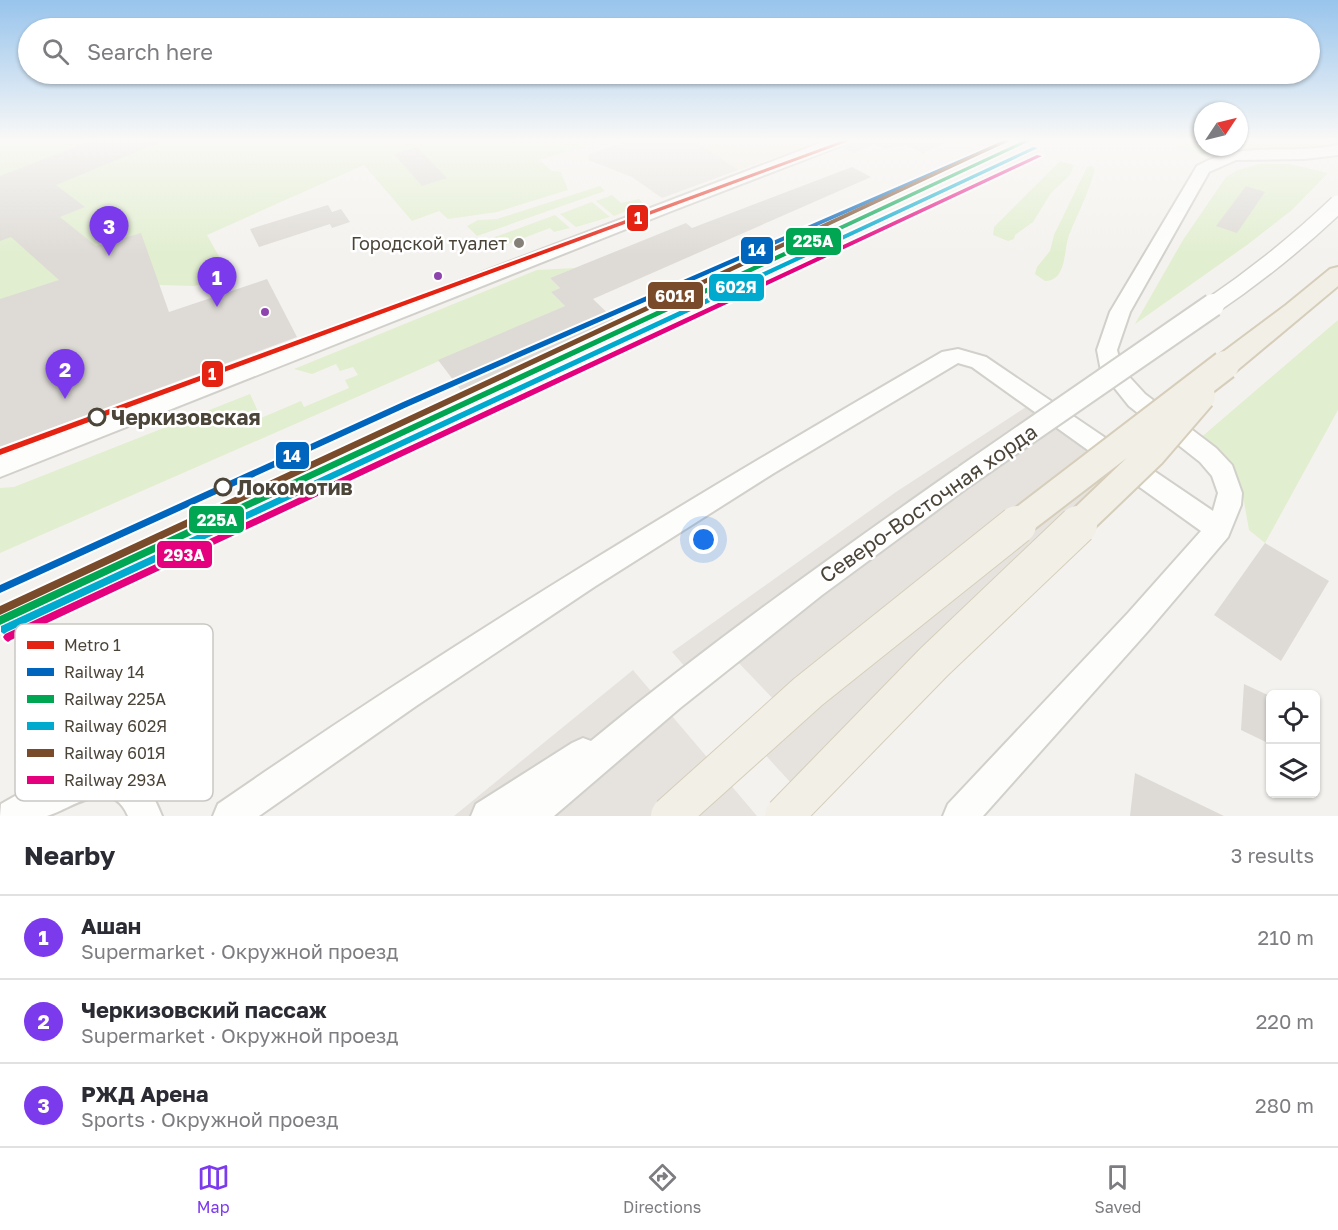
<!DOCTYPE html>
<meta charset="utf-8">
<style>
:root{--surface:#fff;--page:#f2f2f3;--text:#2b2b33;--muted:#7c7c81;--line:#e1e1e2;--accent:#7c3aed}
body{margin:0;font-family:"Golos Text",sans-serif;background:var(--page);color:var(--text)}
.controls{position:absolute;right:18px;bottom:18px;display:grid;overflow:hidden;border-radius:9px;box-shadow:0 2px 4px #0004}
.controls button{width:54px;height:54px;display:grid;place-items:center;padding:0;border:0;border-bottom:2px solid var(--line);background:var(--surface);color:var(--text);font:30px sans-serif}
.compass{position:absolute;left:1194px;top:102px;width:54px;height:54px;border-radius:50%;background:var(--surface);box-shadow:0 2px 4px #0004;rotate:55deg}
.you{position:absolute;left:704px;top:540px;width:21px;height:21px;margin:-15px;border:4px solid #fff;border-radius:50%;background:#1a73e8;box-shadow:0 0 0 9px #1a73e833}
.badge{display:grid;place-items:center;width:39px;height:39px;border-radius:50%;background:var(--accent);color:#fff;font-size:20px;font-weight:700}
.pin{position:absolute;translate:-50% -50px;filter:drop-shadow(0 2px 3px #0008)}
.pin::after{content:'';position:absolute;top:32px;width:21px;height:18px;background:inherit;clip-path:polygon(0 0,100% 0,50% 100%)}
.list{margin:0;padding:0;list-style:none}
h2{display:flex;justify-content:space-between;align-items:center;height:78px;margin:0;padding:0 24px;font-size:26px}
h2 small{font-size:20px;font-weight:400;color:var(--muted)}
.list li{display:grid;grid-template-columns:39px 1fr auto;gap:18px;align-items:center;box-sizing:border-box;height:84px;padding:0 24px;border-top:2px solid var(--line)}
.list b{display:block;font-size:22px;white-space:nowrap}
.list p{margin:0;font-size:20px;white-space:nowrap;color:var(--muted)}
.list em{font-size:20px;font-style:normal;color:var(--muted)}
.icon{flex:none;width:33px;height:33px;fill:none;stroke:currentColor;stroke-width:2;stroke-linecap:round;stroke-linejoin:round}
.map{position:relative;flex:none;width:1338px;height:816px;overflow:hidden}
.search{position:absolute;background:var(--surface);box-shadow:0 2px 4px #0004;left:18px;right:18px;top:18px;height:66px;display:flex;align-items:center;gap:15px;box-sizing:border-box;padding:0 21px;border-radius:33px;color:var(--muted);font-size:22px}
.sheet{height:330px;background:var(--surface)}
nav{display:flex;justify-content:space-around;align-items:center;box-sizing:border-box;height:84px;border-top:2px solid var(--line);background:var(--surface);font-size:16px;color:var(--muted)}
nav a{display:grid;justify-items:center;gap:3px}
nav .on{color:var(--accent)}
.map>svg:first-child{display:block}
.commercial{fill:#f3ebdf}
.industrial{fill:#e6e2de}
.green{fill:#e1eecf}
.parking{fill:#e6e3df}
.building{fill:#dedbd6}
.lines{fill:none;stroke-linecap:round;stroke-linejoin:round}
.minor-casing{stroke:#d2d0cb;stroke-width:4}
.major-casing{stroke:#d6cebb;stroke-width:4}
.minor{fill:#fdfdfc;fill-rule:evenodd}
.major{fill:#f2efe6;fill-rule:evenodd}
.minor-bridge-far1-casing{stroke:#d2d0cb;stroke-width:20;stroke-linecap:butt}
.minor-bridge-casing{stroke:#d2d0cb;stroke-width:26;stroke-linecap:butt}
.major-bridge-far1-casing{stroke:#d6cebb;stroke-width:32;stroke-linecap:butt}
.major-bridge-casing{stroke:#d6cebb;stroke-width:40;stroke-linecap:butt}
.minor-bridge-far1{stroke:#fdfdfc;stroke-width:17}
.minor-bridge{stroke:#fdfdfc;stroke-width:22}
.major-bridge-far1{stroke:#f2efe6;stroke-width:28}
.major-bridge{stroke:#f2efe6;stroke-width:38}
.rail-1-casing{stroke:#fff;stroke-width:4}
.rail-2-casing{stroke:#fff;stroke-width:4}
.rail-3-casing{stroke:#fff;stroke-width:4}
.rail-4-casing{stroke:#fff;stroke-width:4}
.rail-5-casing{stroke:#fff;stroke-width:4}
.rail-1{fill:#0065bd;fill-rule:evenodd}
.rail-2{fill:#00a651;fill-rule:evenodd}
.rail-3{fill:#00a9ce;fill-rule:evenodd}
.rail-4{fill:#7a4b2a;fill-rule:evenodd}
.rail-5{fill:#e5007d;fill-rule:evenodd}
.metro-1-casing{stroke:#fff;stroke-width:4}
.metro-1{fill:#e42313;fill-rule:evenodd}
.poi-dot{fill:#868178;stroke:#fff;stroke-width:2}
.bus-dot{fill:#8e44ad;stroke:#fff;stroke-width:2}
.stop-dot{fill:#fff;stroke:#4b4439;stroke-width:3}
.labels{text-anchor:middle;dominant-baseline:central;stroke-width:5;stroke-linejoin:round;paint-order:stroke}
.far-poi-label{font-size:18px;fill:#4b4439;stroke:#fff;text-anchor:end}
.stop-label{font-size:21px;font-weight:bold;fill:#4b4439;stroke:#fff;text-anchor:start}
.street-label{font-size:21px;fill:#4b4439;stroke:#fff}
.key{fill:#fff;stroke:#c9c7c4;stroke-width:1.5}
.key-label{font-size:16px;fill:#4b4439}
.line-badge{stroke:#fff;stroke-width:2}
.badge-label{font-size:16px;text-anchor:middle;font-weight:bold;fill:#fff}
</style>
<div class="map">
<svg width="1338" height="816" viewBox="0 0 1338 816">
<rect width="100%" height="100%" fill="#f4f2ee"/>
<!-- commercial -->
<path class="commercial" d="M694,140H826L738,170Z"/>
<!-- industrial -->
<path class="industrial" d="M831,140H952L923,153L906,145L884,149L875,144L853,153Z"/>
<!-- green -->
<path class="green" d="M0,140H606L539,160L552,171L561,172L568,190L497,212L448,219L439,211L412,221L364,165L207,235L230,276L194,286L160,285L0,334Z
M1162,140H1203V147H1239V140H1334L1325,147L1312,150C1282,151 1228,145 1202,155Z
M1060,161L1074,165L1070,175L1051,193L1033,222L1015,235L1014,239L1008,241L993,235L994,227Z
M1258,164H1290L1328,173L1292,210L1247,245L1135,324L1183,240L1226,177L1238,170Z
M1092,166L1095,169C1089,192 1078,213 1069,235C1065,246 1066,260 1060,272C1057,278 1051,281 1045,281L1035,274L1037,267L1050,251L1054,235L1087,167Z
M600,186L605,191L477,236L467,226L478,220L497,219Z
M612,195L621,203L639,199L644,205L635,211L632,209L614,216L596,201Z
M592,202L610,217L576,227L560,214Z
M555,215L570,228L554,232L550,228L492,250L484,241Z
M575,268L550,278L560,288L551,292L565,306L0,553V488L14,487L250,394L261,418L301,401L304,407L349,388L345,380L358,375L353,367L340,371L336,364L312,374L294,369L537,270Z
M1338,320V410L1265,543L1249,530L1243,496L1232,474L1198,440Z"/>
<!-- parking -->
<path class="parking" d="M629,140H694L738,170L662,198L632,177L588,160L589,154Z
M1029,405L1129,474L791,783L747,735L778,704L734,658L702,686L672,652L896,492Z
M633,670L757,816H454Z"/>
<!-- building -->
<path class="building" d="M93,140L163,141L56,185L85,207L60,217L96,246L141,233L169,312L267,279L297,337L0,447V299L59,280L11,237L0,241V176Z
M417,147L447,178L422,186L394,154Z
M852,167L871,177L593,299L621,326L466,397L438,360L565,306L551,292L560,288L550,278L686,223L692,228Z
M1246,186L1265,192L1237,233L1216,226Z
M328,205L332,212L341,209L350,222L332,228L330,224L259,247L250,229Z
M1265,543L1329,581L1281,661L1214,615Z
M1244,684L1270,696V744L1241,730Z
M1135,773L1224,816H1130Z"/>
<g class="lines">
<!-- minor casing -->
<g class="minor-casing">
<path id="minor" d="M828,140H841L842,143L840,146L669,212L0,477V457Z
M1338,145V155L1304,159L1236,160L1209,172L1130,312L1117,350L1122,369L1145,394L1216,448L1232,465L1242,493L1241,505L1228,537L1148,631L983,816H943L948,804L1128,613L1201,531L972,367L958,363L774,473L594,587L416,706L259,816H213L218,804C452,642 695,495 942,352L958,349L986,357L1213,511L1218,493L1212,476L1200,462L1129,406L1101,371L1097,350L1110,312L1197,166C1244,139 1289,156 1338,145Z
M965,466L974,469L977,476L974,483L822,595L680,708L554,816H471L476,804L572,743L583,738L591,741C709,644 832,556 956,469Z
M106,763C142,772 148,783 162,816H128C110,775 72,809 47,816C34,816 14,816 0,816L1,804C34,785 67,767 106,763Z"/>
</g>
<!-- major casing -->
<g class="major-casing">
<path id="major" d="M1338,267V286L1235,372L1225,374L1215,372L1212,365L1215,358L1286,305L1330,269Z"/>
</g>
<!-- minor -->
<use href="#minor" class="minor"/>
<!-- major -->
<use href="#major" class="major"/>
<!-- minor-bridge-far1 casing -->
<g class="minor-bridge-far1-casing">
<path id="minor-bridge-far1" d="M1210,307C1256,276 1298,242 1338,204"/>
</g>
<!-- minor-bridge casing -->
<g class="minor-bridge-casing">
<path id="minor-bridge" d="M965,476L1213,305"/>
</g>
<!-- major-bridge-far1 casing -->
<g class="major-bridge-far1-casing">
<path id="major-bridge-far1" d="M1015,526L1225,365
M1076,526L1151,454L1201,396"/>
</g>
<!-- major-bridge casing -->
<g class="major-bridge-casing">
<path id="major-bridge" d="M670,816L808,692L1017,525
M784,816L934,662L1078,525"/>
</g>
<!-- minor-bridge-far1 -->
<use href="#minor-bridge-far1" class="minor-bridge-far1"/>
<!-- minor-bridge -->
<use href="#minor-bridge" class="minor-bridge"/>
<!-- major-bridge-far1 -->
<use href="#major-bridge-far1" class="major-bridge-far1"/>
<!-- major-bridge -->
<use href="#major-bridge" class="major-bridge"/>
<!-- rail-1 casing -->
<g class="rail-1-casing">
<path id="rail-1" d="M1005,140H1012L409,406L0,593V585L403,402Z"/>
</g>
<!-- rail-2 casing -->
<g class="rail-2-casing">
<path id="rail-2" d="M1025,140H1032L0,625V616Z"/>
</g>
<!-- rail-3 casing -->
<g class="rail-3-casing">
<path id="rail-3" d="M1033,147L1038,148L7,632L4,634L1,632V626Z"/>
</g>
<!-- rail-4 casing -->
<g class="rail-4-casing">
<path id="rail-4" d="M1004,140H1011L0,615V606Z"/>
</g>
<!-- rail-5 casing -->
<g class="rail-5-casing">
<path id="rail-5" d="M1037,155L1042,156L11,640L8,642L5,640L3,637L5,634Z"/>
</g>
<!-- rail-1 -->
<use href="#rail-1" class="rail-1"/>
<!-- rail-2 -->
<use href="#rail-2" class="rail-2"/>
<!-- rail-3 -->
<use href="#rail-3" class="rail-3"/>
<!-- rail-4 -->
<use href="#rail-4" class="rail-4"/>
<!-- rail-5 -->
<use href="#rail-5" class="rail-5"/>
<!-- metro-1 casing -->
<g class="metro-1-casing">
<path id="metro-1" d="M844,140H852L0,455V449Z"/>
</g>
<!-- metro-1 -->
<use href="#metro-1" class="metro-1"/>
</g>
<!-- sky -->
<linearGradient id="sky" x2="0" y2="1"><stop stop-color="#98c4ec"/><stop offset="0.55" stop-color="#faf9f7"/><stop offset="1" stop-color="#faf9f7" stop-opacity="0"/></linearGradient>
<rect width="1338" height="255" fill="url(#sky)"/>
<!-- markers -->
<circle class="poi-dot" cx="519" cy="243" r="6"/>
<g class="bus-dot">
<circle cx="438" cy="276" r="5"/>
<circle cx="265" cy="312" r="5"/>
</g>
<g class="stop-dot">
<circle cx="97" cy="417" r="8"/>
<circle cx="223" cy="487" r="8"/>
</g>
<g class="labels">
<!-- far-poi labels -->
<g class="far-poi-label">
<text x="507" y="243">Городской туалет</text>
</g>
<!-- stop labels -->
<g class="stop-label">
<text x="111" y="417">Черкизовская</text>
<text x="237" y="487">Локомотив</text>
</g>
<!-- street labels -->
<g class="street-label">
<text transform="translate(928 503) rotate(-35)">Северо-Восточная хорда</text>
</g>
</g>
<!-- legend -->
<rect x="15" y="624" width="198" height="177" rx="9" class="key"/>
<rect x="27" y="641" width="27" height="8" fill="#e42313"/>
<rect x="27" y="668" width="27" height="8" fill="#0065bd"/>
<rect x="27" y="695" width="27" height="8" fill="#00a651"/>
<rect x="27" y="722" width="27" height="8" fill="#00a9ce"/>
<rect x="27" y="749" width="27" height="8" fill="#7a4b2a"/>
<rect x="27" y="776" width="27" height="8" fill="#e5007d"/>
<g class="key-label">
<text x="64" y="651">Metro 1</text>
<text x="64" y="678">Railway 14</text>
<text x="64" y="705">Railway 225А</text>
<text x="64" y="732">Railway 602Я</text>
<text x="64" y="759">Railway 601Я</text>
<text x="64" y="786">Railway 293А</text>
</g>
<g class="line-badge">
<rect x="626" y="204" width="23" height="28" rx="6" fill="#e42313"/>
<rect x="785" y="227" width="57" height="29" rx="6" fill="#00a651"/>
<rect x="740" y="236" width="34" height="29" rx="6" fill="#0065bd"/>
<rect x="708" y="273" width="57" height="29" rx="6" fill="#00a9ce"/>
<rect x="647" y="281" width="57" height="29" rx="6" fill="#7a4b2a"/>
<rect x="201" y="360" width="23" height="28" rx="6" fill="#e42313"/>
<rect x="275" y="441" width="35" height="29" rx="6" fill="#0065bd"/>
<rect x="188" y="505" width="57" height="29" rx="6" fill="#00a651"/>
<rect x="156" y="540" width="57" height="29" rx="6" fill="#e5007d"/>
</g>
<g class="badge-label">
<text x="638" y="224">1</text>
<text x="813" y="247">225А</text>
<text x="757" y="256">14</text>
<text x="736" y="293">602Я</text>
<text x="675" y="302">601Я</text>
<text x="212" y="380">1</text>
<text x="292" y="462">14</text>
<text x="217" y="526">225А</text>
<text x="184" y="561">293А</text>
</g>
</svg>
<div class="controls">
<button><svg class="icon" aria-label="locate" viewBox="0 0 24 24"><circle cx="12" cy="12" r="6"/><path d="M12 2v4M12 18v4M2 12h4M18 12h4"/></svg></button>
<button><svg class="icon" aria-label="layers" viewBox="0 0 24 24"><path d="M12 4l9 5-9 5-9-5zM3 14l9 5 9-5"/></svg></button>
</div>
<svg class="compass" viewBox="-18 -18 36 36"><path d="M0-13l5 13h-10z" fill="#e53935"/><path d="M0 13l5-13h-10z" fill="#7c7c81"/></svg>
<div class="you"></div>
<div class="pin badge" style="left:217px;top:307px">1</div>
<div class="pin badge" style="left:65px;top:399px">2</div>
<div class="pin badge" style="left:109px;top:256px">3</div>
<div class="search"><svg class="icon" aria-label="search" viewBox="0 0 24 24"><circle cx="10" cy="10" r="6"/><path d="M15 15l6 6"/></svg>Search here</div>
</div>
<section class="sheet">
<h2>Nearby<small>3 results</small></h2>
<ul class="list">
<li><span class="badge">1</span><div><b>Ашан</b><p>Supermarket · Окружной проезд</p></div><em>210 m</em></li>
<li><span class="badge">2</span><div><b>Черкизовский пассаж</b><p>Supermarket · Окружной проезд</p></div><em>220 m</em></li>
<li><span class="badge">3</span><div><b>РЖД Арена</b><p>Sports · Окружной проезд</p></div><em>280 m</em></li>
</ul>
</section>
<nav>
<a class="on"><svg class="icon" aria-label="map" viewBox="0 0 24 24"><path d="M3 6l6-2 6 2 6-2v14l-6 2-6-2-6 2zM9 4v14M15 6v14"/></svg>Map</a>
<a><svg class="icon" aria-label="directions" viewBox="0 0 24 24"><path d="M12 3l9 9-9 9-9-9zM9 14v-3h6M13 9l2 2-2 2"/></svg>Directions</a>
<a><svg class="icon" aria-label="saved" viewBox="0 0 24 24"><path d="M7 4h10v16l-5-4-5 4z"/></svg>Saved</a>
</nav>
